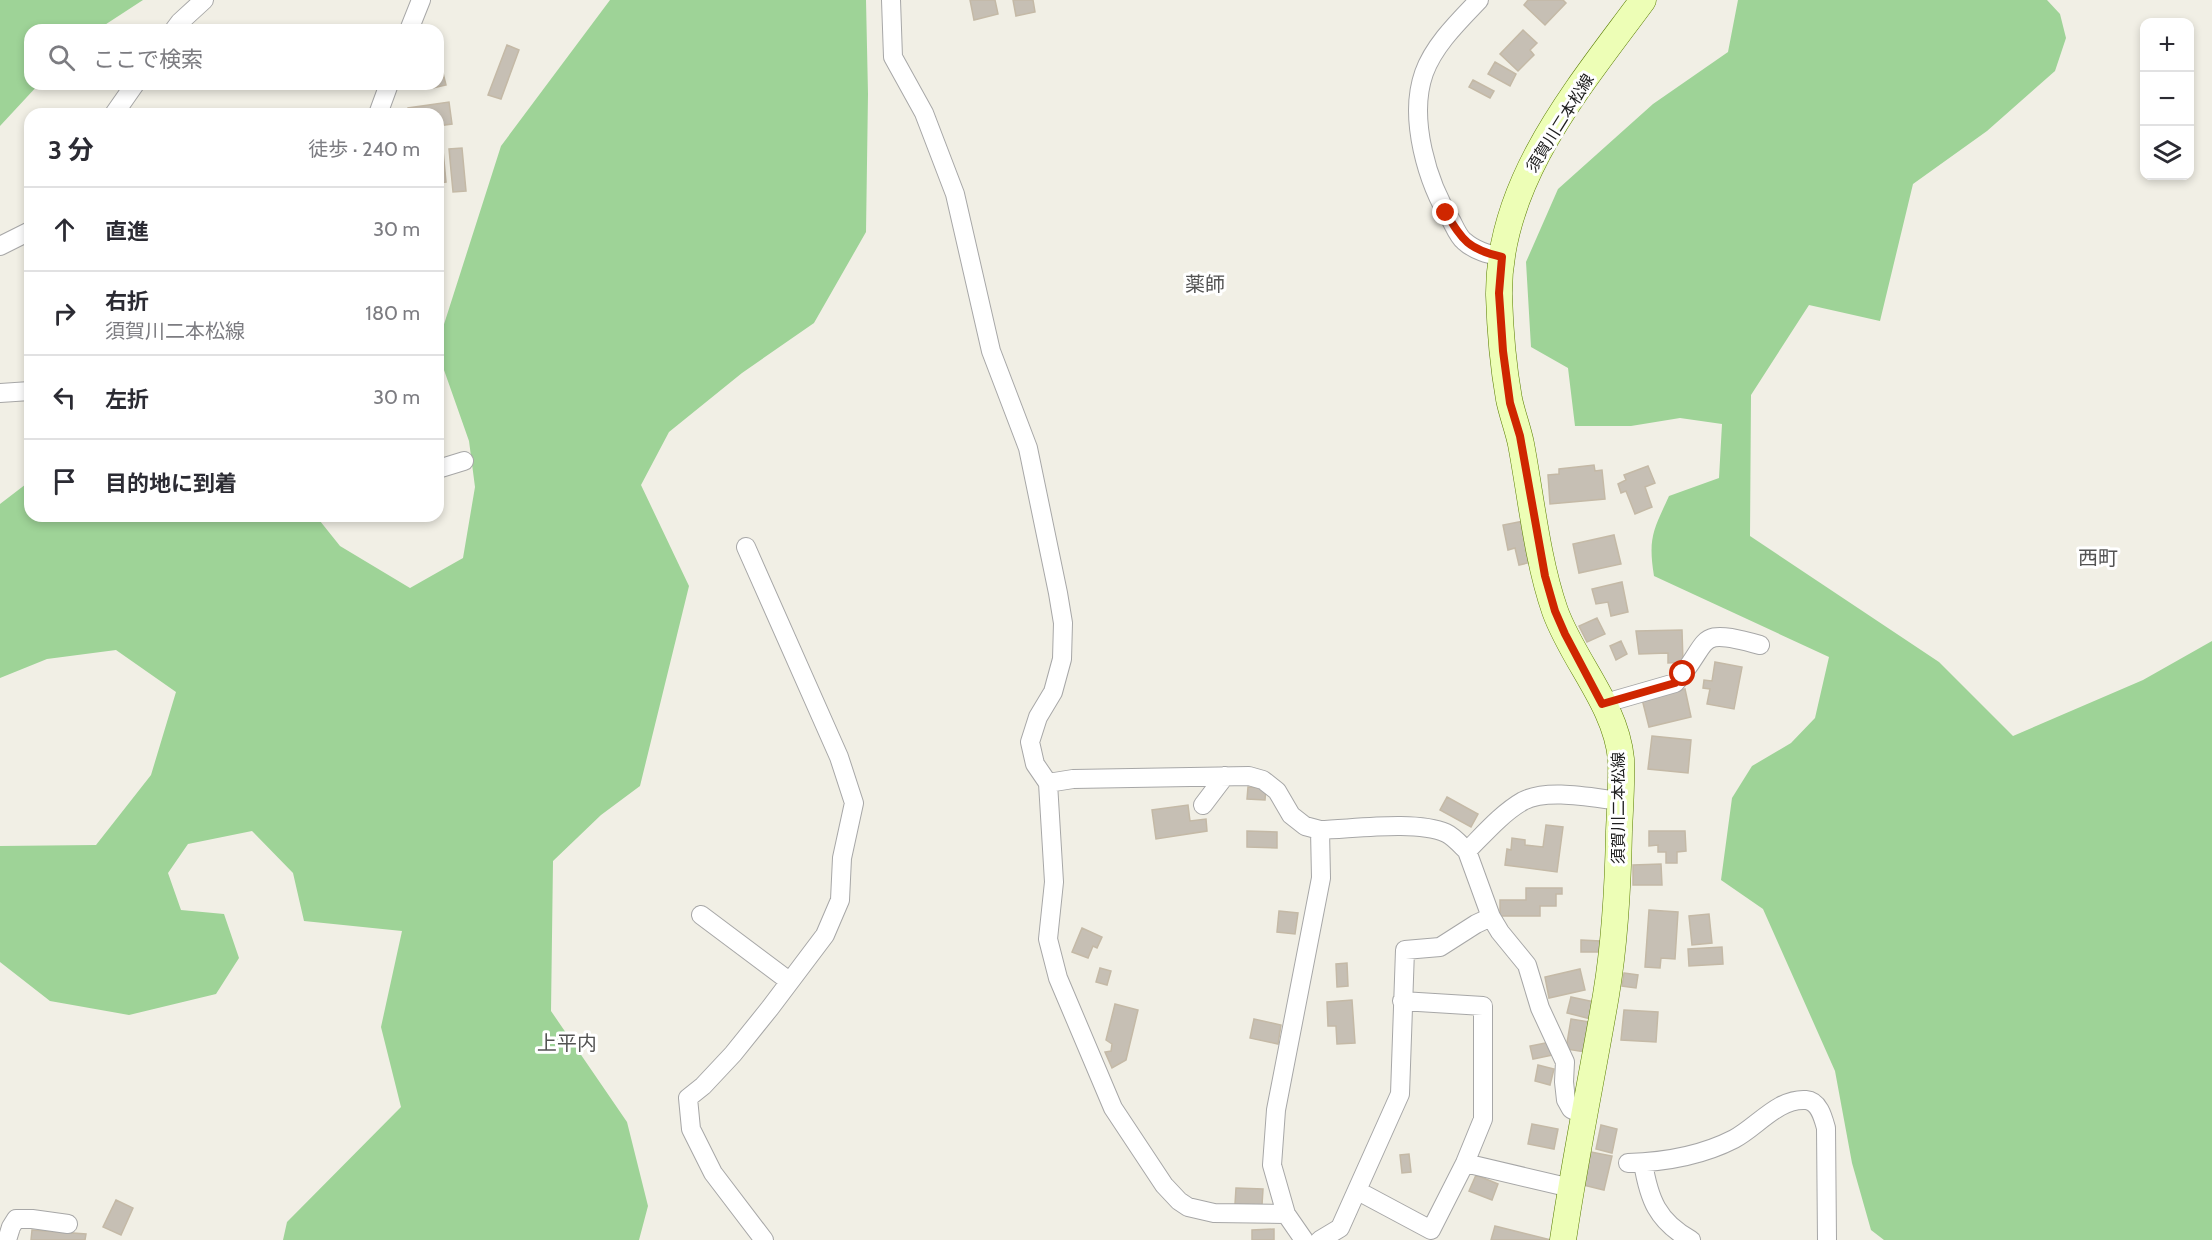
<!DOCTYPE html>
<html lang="ja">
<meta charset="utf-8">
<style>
:root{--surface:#fff;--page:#f2f2f3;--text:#2b2b33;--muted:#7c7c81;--line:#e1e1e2}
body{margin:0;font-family:Cabin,"Noto Sans JP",sans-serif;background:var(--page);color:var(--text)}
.controls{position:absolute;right:18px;top:18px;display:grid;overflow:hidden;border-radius:12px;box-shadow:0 3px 9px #0003}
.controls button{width:54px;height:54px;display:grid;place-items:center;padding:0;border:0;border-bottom:2px solid var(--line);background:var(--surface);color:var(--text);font:30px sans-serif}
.stop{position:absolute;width:18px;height:18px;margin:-14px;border:4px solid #cf2600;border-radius:50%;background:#fff}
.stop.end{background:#cf2600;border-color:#fff;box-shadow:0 2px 6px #0008}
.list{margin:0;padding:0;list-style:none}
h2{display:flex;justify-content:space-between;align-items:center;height:78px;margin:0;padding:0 24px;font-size:26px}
h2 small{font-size:20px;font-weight:400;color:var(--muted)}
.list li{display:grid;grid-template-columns:39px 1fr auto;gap:18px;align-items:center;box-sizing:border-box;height:84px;padding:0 24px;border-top:2px solid var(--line)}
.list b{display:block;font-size:22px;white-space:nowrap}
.list p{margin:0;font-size:20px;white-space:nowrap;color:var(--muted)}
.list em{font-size:20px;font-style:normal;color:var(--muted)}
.icon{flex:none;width:33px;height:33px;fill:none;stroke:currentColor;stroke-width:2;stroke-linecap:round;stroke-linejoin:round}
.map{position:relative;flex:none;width:2212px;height:1240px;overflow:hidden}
.search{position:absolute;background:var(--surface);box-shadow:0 3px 9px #0003;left:24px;top:24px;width:420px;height:66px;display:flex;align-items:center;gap:15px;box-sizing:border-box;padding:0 21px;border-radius:18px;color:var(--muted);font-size:22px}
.panel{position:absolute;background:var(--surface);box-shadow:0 3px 9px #0003;left:24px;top:108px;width:420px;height:414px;border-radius:18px}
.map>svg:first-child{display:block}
.forest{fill:#9ed397}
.building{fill:#c6bfb4;stroke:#c4b9a6;stroke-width:1.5}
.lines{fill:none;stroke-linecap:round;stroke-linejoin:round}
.minor-casing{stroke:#a7a7a7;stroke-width:20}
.secondary-casing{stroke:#597d00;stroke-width:27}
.minor{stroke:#fff;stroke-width:18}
.secondary{stroke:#edfeb6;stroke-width:26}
.route{stroke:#cf2600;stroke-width:8}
.labels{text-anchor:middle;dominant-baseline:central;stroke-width:6;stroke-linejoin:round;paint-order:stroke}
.street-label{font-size:16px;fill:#202020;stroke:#fff}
.quarter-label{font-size:20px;fill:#535353;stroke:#fff}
</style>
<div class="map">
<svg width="2212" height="1240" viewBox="0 0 2212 1240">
<rect width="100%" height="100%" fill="#f1efe5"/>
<!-- forest -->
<path class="forest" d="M0,0H143L97,30H30V84H39L0,126Z
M610,0H866L868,94L866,232L814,323L742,373L669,432L641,485L689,586L640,786L601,815L553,861L551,1011L627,1122L648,1206L639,1240H283L287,1222L401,1107L381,1027L402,931L304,921L293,873L252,831L188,844L168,873L181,910L224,914L239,958L216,994L129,1015L50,1001L0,962V846L96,845L151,775L176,692L116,650L47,659L0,678V504L30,481V516H316L340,546L410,588L463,558L475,487L469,441L438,353V343L501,146Z
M1738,0H2047L2060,14L2066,38L2055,71L1987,131L1913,184L1880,321L1809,305L1751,395L1750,536L1939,662L2013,736L2143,680L2212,641V1240H1884L1871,1230L1852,1163L1835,1071L1763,909L1721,880L1732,798L1752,766L1791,743L1815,718L1829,657L1654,576C1648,538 1653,531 1669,496L1719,478L1722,424L1680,418L1631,426H1575L1568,368L1531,347L1526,262L1558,189L1653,104L1728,52Z"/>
<!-- building -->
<path class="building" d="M970,0H995L998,14L974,20Z
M1013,0H1033L1035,12L1016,16Z
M1528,0H1563L1566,3L1545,25L1524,5Z
M1523,30L1537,43L1530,50L1534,55L1518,71L1500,54Z
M507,45L519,50L501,99L488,95Z
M438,53L446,85L428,89L427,84H438Z
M1495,62L1516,74L1510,86L1488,74Z
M1473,80L1494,91L1490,98L1469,87Z
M449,102L452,124L438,126V114H408V108Z
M462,148L466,191L453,192L449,149Z
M443,150L446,182L438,183V151Z
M1594,465L1595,471L1602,470L1605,499L1550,504L1548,475L1559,474V469Z
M1648,466L1655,483L1645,487L1652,507L1635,514L1626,491L1621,493L1618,484L1626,480L1624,475Z
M1524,521L1532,562L1519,565L1515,548L1508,550L1503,525Z
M1614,535L1621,564L1579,573L1573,544Z
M1622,582L1628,612L1611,616L1608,602L1596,604L1592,589Z
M1597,618L1605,634L1587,642L1579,626Z
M1682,630L1683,662L1668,663V653L1639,654L1636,631Z
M1621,641L1627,654L1616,660L1610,646Z
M1715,662L1742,667L1734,709L1707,704L1710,689L1703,688L1704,680L1712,681Z
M1685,689L1691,717L1649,727L1642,699Z
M1652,736L1691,740L1688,773L1648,769Z
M1248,787L1266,788L1265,800L1247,799Z
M1447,797L1478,814L1471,827L1440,810Z
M1188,805L1190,821L1206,819L1207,831L1156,839L1152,810Z
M1546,825L1563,827L1557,872L1505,865L1507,849L1511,850L1512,838L1525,840V845L1543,847Z
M1247,831L1277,832V848L1247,847Z
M1649,831H1685L1686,851L1677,852V863H1666V852H1658V845L1649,846Z
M1661,864L1662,885H1633V865Z
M1526,888H1562V894H1556V906H1540V916H1500V900H1526Z
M1649,910L1678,912L1675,959L1661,958L1660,968L1645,967Z
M1279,911L1298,913L1295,934L1277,932Z
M1709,914L1712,943L1692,945L1689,916Z
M1082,928L1102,937L1097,948L1093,946L1088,958L1072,952Z
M1581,940L1600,941V952H1581Z
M1722,947L1723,964L1689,966L1688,949Z
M1347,963L1348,986L1337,987L1336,964Z
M1100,968L1111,971L1107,985L1096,982Z
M1580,969L1585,990L1549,998L1545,977Z
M1624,973L1638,975L1636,988L1622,986Z
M1571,997L1595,1002L1591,1019L1567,1013Z
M1352,1000L1355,1043L1337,1044L1336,1026H1328L1327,1002Z
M1115,1004L1138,1010L1126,1060L1112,1068L1105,1052L1111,1051L1112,1044L1106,1040Z
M1624,1010L1658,1012L1656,1042L1621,1040Z
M1254,1019L1281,1025L1278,1044L1250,1038Z
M1571,1019L1590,1022L1585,1052L1566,1049Z
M1551,1042L1553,1055L1533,1059L1530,1046Z
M1538,1065L1554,1069L1550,1085L1535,1081Z
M1532,1124L1558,1129L1554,1149L1528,1144Z
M1601,1125L1617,1129L1612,1153L1596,1149Z
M1591,1152L1612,1156L1604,1190L1583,1185Z
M1409,1154L1411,1172L1402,1173L1400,1155Z
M1476,1175L1498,1184L1492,1200L1469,1191Z
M1236,1188L1263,1189L1262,1205L1235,1204Z
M116,1200L133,1208L121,1235L103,1227Z
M1495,1226L1551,1240H1491Z
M1274,1229V1240H1252V1230Z
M32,1230L86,1234L85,1240H31Z"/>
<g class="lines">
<!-- minor casing -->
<g class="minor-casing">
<path id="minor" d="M891,0L893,57L924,113L955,194L991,351L1028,448L1058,593L1063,623L1062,659L1053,692L1038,717L1030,742L1035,764L1048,783
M1479,0C1459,21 1434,45 1424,73C1408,118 1427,183 1452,222C1455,228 1459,237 1464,241C1475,251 1488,254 1502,257
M174,30L180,22L204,0
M409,30L421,0
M114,114L135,84
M378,114L389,84
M0,246L30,231
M0,393L30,391
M438,469L464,461
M746,547L839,757L854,803L842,858L840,900L825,935L770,1008L733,1054L703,1086L688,1098L691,1129L713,1173L764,1240
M1602,704L1675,683C1713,641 1692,626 1760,645
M1203,805L1225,776
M1467,851L1491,917L1500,932L1527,965L1540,1008L1565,1062L1564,1082L1566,1100L1571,1109L1585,1116
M701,915L789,981
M1465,1163L1571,1188
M1628,1163C1665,1162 1701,1156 1734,1139C1757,1127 1778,1098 1806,1100C1819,1101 1823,1117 1826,1128L1827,1240
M1643,1163C1649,1199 1657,1221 1691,1240
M1358,1191L1431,1230L1465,1163L1483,1119V1006L1402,1001
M1286,1214L1214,1213L1188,1207L1179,1201L1164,1185L1113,1108L1058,978L1048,939L1054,882L1048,783L1073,779L1249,776L1263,780L1277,791L1291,815L1305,826L1320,830
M7,1240L11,1227L16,1219H32L68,1224
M1304,1240L1286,1214L1272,1165L1276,1110L1321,878L1320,830C1354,829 1416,820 1446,833C1453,836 1461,845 1467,851C1484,834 1502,813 1523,801C1548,788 1593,798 1620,801
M1320,1240L1340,1228L1400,1094L1405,950L1440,947L1476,924L1491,917"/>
</g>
<!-- secondary casing -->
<g class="secondary-casing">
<path id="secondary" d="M1563,1240C1575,1158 1592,1077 1606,995C1615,941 1618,886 1619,831C1620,808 1622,783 1621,759C1616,705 1573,661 1555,611C1537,559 1531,497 1521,444C1518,429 1512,414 1509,399C1503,365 1500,330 1499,295C1498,181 1579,87 1643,0"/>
</g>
<!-- minor -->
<use href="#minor" class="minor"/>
<!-- secondary -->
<use href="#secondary" class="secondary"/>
</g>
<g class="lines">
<!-- route -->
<path class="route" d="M1446,213C1463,241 1468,249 1502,257L1499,293L1503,351L1510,403L1520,436L1545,576L1555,611L1565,634L1602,704L1675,683L1683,674"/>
</g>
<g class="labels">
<!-- street labels -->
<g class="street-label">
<text transform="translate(1560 123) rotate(-58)">須賀川二本松線</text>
<text transform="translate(1618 808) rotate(-90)">須賀川二本松線</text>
</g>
<!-- quarter labels -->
<g class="quarter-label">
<text x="1205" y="284">薬師</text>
<text x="2098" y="558">西町</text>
<text x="567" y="1043">上平内</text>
</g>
</g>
</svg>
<div class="controls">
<button>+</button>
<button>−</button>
<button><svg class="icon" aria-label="layers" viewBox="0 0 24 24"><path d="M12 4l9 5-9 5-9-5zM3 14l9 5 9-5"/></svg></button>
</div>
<div class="stop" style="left:1683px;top:674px"></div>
<div class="stop end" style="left:1446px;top:213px"></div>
<div class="search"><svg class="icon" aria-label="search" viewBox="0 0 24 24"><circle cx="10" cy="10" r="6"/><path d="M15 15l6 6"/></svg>ここで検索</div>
<section class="panel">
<h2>3 分<small>徒歩 · 240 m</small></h2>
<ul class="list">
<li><svg class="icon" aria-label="ahead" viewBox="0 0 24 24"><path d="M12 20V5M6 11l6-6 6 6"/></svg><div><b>直進</b></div><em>30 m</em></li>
<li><svg class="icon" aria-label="right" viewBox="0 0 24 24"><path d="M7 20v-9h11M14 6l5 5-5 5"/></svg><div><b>右折</b><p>須賀川二本松線</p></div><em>180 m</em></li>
<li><svg class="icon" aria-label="left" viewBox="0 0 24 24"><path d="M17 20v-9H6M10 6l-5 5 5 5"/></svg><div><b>左折</b></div><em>30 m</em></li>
<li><svg class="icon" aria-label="arrive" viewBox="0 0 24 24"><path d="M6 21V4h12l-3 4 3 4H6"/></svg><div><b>目的地に到着</b></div></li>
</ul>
</section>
</div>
